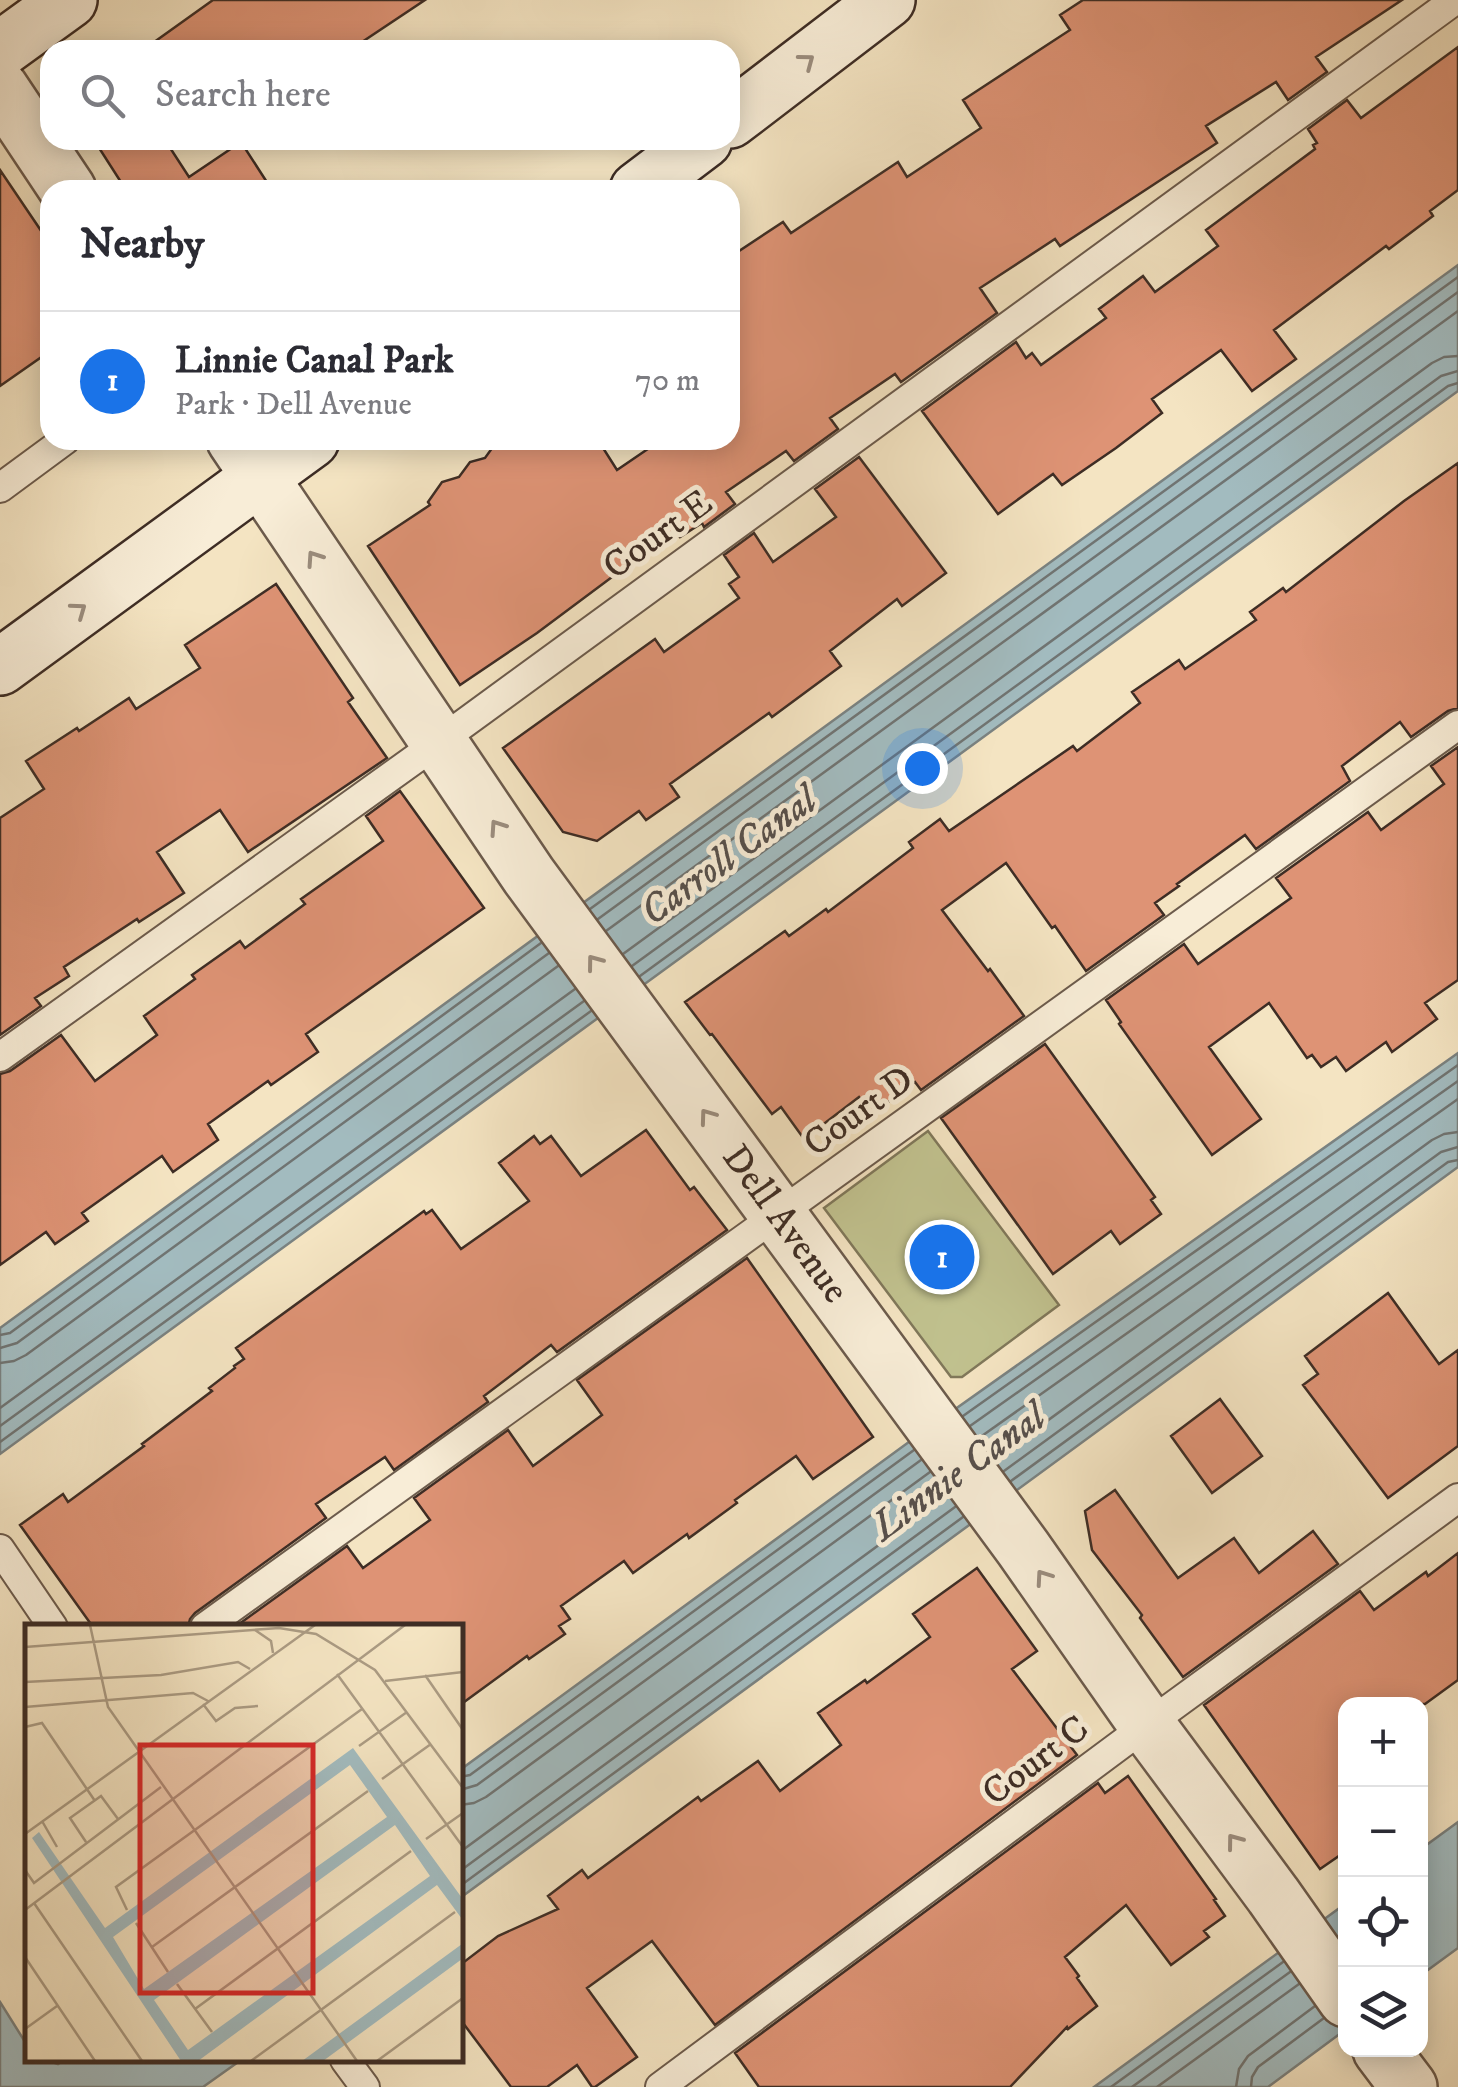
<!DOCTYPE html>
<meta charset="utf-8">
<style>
:root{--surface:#fff;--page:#f2f2f3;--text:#2b2b33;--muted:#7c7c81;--line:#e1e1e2;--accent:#1a73e8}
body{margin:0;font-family:"IM FELL DW Pica",serif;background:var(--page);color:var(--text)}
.controls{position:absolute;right:30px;bottom:30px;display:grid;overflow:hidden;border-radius:20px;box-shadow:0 5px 25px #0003}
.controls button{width:90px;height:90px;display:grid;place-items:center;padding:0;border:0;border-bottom:2px solid var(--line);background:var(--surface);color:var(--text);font:50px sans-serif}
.you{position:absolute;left:922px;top:768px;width:35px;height:35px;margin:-25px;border:8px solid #fff;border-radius:50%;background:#1a73e8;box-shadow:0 0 0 15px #1a73e833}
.badge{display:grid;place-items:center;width:65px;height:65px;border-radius:50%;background:var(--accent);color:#fff;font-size:32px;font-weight:700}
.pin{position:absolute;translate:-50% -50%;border:5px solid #fff;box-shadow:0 2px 10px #0006}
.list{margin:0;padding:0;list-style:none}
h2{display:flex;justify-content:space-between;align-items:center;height:130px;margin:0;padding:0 40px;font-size:42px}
h2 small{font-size:32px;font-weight:400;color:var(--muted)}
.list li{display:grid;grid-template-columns:65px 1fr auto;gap:30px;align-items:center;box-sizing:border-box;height:140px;padding:0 40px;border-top:2px solid var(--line)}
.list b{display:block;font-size:38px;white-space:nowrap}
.list p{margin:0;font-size:32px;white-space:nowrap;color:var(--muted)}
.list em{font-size:32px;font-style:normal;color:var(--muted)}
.icon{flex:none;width:55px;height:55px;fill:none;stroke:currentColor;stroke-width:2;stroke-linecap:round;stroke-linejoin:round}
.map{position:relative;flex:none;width:1458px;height:2087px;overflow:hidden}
.search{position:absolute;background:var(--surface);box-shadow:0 5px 25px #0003;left:40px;top:40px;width:700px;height:110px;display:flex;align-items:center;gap:25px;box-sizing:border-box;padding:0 35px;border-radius:30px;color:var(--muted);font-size:38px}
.panel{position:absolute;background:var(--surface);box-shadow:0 5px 25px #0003;left:40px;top:180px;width:700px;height:270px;border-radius:30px}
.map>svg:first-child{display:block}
.green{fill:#c1c28f;stroke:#80785a;stroke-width:2.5}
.water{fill:#a2bbbf;stroke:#7a8281;stroke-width:2.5}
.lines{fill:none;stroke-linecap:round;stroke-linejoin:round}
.shore{stroke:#707472;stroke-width:2.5}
.building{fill:#de9375;stroke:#3e2d25;stroke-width:2.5}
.service-casing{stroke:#6c5b4c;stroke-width:32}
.minor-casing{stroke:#6c5b4c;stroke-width:60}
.secondary-casing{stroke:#3e2d25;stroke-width:60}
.service{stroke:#f8edd7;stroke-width:28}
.minor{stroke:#f8edd7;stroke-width:55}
.secondary{stroke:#f8edd7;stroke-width:55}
.oneway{stroke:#9b8d7e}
.labels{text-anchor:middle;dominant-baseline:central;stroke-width:10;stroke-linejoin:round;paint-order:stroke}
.street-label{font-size:38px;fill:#3e2d25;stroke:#f8edd7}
.water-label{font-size:40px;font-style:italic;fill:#57504c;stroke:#f8edd7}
.inset-road{fill:none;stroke:#ab9b83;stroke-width:2.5}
.view{fill:#d62828;fill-opacity:0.15;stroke:#d62828;stroke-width:5}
.inset-edge{fill:none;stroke:#3e2d25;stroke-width:5}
</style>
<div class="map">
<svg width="1458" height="2087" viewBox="0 0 1458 2087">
<rect width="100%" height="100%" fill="#f4e4c2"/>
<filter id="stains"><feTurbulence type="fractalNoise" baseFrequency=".002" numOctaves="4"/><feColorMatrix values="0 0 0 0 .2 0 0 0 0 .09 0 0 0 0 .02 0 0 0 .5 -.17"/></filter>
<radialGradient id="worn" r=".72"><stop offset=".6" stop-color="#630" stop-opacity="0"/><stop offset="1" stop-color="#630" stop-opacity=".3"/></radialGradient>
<!-- green -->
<path class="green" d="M928,1131L1059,1305L962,1377H951L824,1208Z"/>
<!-- water -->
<path class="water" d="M1458,265V391L0,1454V1328Z
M1458,1053V1167L460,1898V1770L913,1439Z
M1458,1822V1948L1421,1975V1849Z
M1345,1904V2030L1268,2087H1094Z
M0,2002L27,2045L28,2060H46L58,2064L64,2060H241L203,2087H0Z"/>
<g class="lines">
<!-- shore -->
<path class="shore" d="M590,909L1458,277
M598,919L1458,292
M606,931L1458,311
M623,954L1432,363L1444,357L1458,356
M632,966L1441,376L1458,371
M640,976L1448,386L1458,383
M0,1335L10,1333L541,943
M0,1348L17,1343L549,953
M0,1363L14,1361L26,1355L558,966
M0,1408L575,989
M963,1416L1458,1065
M0,1426L584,1001
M970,1426L1458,1081
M979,1438L1458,1099
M0,1442L591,1011
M995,1459L1432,1140L1444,1134L1458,1132
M1004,1471L1441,1152L1458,1147
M1011,1481L1448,1162L1458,1160
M460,1777L470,1775L914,1450
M460,1790L477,1785L921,1460
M460,1805L474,1803L486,1797L930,1472
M460,1852L947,1495
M460,1871L955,1507
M460,1886L963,1517
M1111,2087L1283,1962
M1132,2087L1290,1972
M1157,2087L1299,1984
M1236,2087L1239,2069L1248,2056L1315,2006
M1251,2087L1252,2077L1258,2067L1324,2018"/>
</g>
<!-- building -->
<path class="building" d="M213,0H425L350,50H143Z
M1083,0H1402L1316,57L1327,72L1288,100L1276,82L1206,126L1217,143L1060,246L1055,239L980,288L997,313L901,382L895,374L830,418L838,429L794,461L786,451L726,492L735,504L704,527L702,523L680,537L675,530L537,633L460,685L368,546L430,505L428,502L442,482L459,477L470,462L485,458L495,444L510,440H598L617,470L661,440H730V257L783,222L791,233L898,162L907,177L981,128L963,100L1070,30L1060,15Z
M1458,47V190L1430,211L1433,216L1389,249L1386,246L1274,330L1296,359L1252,391L1221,350L1152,399L1162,413L1116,448L1062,485L1053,474L998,514L922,411L1016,342L1026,358L1032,353L1041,365L1106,318L1099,309L1143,276L1155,292L1218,246L1206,230L1315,149L1313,145L1317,143L1308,129L1347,100L1361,118Z
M94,140H165L189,177L241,142L272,190H126Z
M0,170L50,244V351L0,386Z
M859,457L946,573L902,606L897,599L830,651L841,666L772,717L769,713L670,784L679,797L646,820L639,811L597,841L563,832L503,748L655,639L664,652L739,598L729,584L739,577L724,555L754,533L773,562L836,517L815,489Z
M1458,463V708L1448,711L1411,737L1400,722L1342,766L1350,781L1256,849L1245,835L1177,884L1179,886L1155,903L1164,915L1086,971L1055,926L1052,928L1006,863L942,910L988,971L990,969L1024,1016L921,1090L915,1082L872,1114L859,1097L804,1139L781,1107L772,1114L712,1034L710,1035L685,1002L785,931L789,936L826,909L828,912L913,848L909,842L940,819L949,831L1073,746L1077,751L1140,703L1132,692L1179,660L1185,669L1256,620L1250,612L1283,588L1286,592L1404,501Z
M276,584L353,698L348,702L387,758L248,852L220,810L157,852L184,893L139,922L137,919L64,967L69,976L35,998L41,1006L0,1035V818L44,789L26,761L77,728L79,731L129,698L136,709L200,668L185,645Z
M1458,747V980L1425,1003L1437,1019L1392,1052L1386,1042L1346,1071L1336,1057L1321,1067L1312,1055L1307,1058L1269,1003L1209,1047L1261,1119L1212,1155L1119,1024L1121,1022L1106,1000L1184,944L1198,964L1291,898L1276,878L1368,812L1381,830L1444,784L1431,766Z
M400,791L484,908L306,1034L318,1052L271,1085L268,1081L208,1124L218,1140L173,1172L162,1156L82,1213L88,1221L55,1244L46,1232L0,1265V1074L10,1071L61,1035L95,1081L157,1035L144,1016L195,979L192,975L240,941L245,948L305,904L301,899L383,841L366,816Z
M1045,1044L1155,1197L1151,1200L1161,1214L1120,1244L1111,1231L1053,1274L941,1118Z
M646,1130L690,1190L694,1187L727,1230L557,1352L551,1345L484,1396L488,1402L394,1470L385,1457L316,1504L326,1518L195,1613L190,1619L188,1627H93L20,1525L63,1494L68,1502L144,1446L142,1444L212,1391L209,1388L235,1368L234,1366L244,1359L236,1348L424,1211L426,1214L432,1210L461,1249L529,1201L499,1163L534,1136L540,1144L551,1136L581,1176Z
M747,1258L873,1437L813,1479L796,1456L735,1500L737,1503L689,1538L687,1534L633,1573L624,1561L561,1606L570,1619L559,1626L565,1634L529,1659L527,1656L460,1705V1627H235L347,1546L363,1568L430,1520L414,1498L508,1430L533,1466L602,1415L577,1380Z
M1388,1293L1439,1364L1458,1350V1446L1388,1498L1303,1385L1318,1374L1305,1356Z
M1220,1399L1262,1456L1212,1493L1171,1436Z
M1115,1490L1178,1578L1234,1538L1259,1573L1313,1531L1338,1564L1183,1677L1140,1618L1142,1615L1092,1550L1085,1511Z
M1458,1553V1680L1425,1704H1346V1851L1320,1869L1204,1705L1360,1591L1374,1610L1426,1572L1428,1576Z
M977,1568L1037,1651L1012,1669L1077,1755L715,2025L652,1941L587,1988L637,2057L595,2087H592L577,2065L547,2087H511L460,2019V1965L498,1936L558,1909L548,1896L582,1870L588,1878L698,1797L701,1801L758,1761L780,1791L841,1745L818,1713L865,1680L867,1683L930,1637L913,1614Z
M1128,1776L1216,1899L1214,1900L1225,1916L1204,1931L1209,1937L1171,1965L1126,1905L1065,1957L1079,1976L1077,1978L1097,2006L1068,2029L1067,2027L1010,2087H759L735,2053L1098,1783L1105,1793Z"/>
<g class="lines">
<!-- service casing -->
<g class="service-casing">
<path id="service" d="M0,488L65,440
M0,1057L440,741L1455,0
M0,1549L53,1627
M205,1627L1458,725
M345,2060L365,2087
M660,2087L1147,1725L1458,1498"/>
</g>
<!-- minor casing -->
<g class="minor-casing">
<g id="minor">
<path d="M0,88L68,190"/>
<path id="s1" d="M235,440L529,876L1023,1548L1147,1725L1273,1895L1346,1999"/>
<path d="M1381,2050L1409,2087"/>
</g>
</g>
<!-- secondary casing -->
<g class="secondary-casing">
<path id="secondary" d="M0,50L69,0
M730,120L887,0
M638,190L704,140
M0,667L311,440"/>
</g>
<!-- service -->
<use href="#service" class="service"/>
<!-- minor -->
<use href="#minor" class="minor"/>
<!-- secondary -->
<use href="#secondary" class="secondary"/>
</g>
<!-- one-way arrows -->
<defs><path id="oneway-chevron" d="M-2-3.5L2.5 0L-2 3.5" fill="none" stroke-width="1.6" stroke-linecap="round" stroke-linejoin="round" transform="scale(2.5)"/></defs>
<g class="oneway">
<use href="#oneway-chevron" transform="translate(807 61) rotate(-37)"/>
<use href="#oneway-chevron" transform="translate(314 558) rotate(-124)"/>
<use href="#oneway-chevron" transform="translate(79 610) rotate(-36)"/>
<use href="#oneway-chevron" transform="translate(497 827) rotate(-124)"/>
<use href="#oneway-chevron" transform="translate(594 962) rotate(-127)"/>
<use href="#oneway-chevron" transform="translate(707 1116) rotate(-126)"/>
<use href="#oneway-chevron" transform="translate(1043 1577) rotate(-125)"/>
<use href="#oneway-chevron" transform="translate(1234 1841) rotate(-127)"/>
</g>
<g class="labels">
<!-- street labels -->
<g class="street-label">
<text transform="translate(658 535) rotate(-36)">Court E</text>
<text transform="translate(859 1112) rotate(-36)">Court D</text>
<text stroke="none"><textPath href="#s1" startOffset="958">Dell Avenue</textPath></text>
<text transform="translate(1036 1761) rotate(-37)">Court C</text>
</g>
<!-- water labels -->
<g class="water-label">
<text transform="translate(729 857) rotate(-36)">Carroll Canal</text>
<text transform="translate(959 1473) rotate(-36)">Linnie Canal</text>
</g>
</g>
<!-- overview -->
<g transform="translate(25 1624)">
<rect width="438" height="438" fill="#f4e4c2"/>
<path d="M328,124L437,274V295L412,261L173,437H156L7,214L14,208L80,304ZM325,141L362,193L119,365L88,313ZM370,201L405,252L163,426L129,376ZM437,320V335L298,437H277Z" fill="#a2bbbf" fill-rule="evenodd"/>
<path class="inset-road" d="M65,1L83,83L332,437M230,6L246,17L248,29M0,23L254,4L291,10L350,46L438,164M312,50L438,223M400,51L438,106M360,57L438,48M0,58L136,51L213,38L225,45M178,80L191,97L210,84L233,82M0,83L168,69L183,77M0,103L17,99L70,177M334,122L382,88M357,155L406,120M17,197L32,223M0,210L290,1M401,215L438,189M61,218L45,194L76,172L93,195M0,246L9,259L136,163M9,279L117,437M0,286L380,1M102,286L91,263L337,85M111,299L143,348M127,323L343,167M0,333L70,437M152,360L187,408M170,385L386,227M0,405L32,382M226,437L430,288M352,437L438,374"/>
<path class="view" d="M115,121H288V369H115Z"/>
<rect width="438" height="438" class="inset-edge"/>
</g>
<rect width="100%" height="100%" filter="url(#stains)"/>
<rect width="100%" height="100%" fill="url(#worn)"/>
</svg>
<div class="controls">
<button>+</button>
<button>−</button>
<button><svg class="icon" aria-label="locate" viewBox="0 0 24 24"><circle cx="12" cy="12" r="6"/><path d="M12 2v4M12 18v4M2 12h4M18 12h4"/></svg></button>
<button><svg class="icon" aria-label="layers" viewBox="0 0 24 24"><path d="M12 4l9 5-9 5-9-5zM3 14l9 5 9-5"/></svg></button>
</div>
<div class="you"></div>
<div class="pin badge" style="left:942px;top:1257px">1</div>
<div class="search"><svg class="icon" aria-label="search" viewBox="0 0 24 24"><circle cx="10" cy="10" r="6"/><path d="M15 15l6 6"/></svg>Search here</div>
<section class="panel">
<h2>Nearby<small></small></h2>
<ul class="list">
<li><span class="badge">1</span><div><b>Linnie Canal Park</b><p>Park · Dell Avenue</p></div><em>70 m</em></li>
</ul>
</section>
</div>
